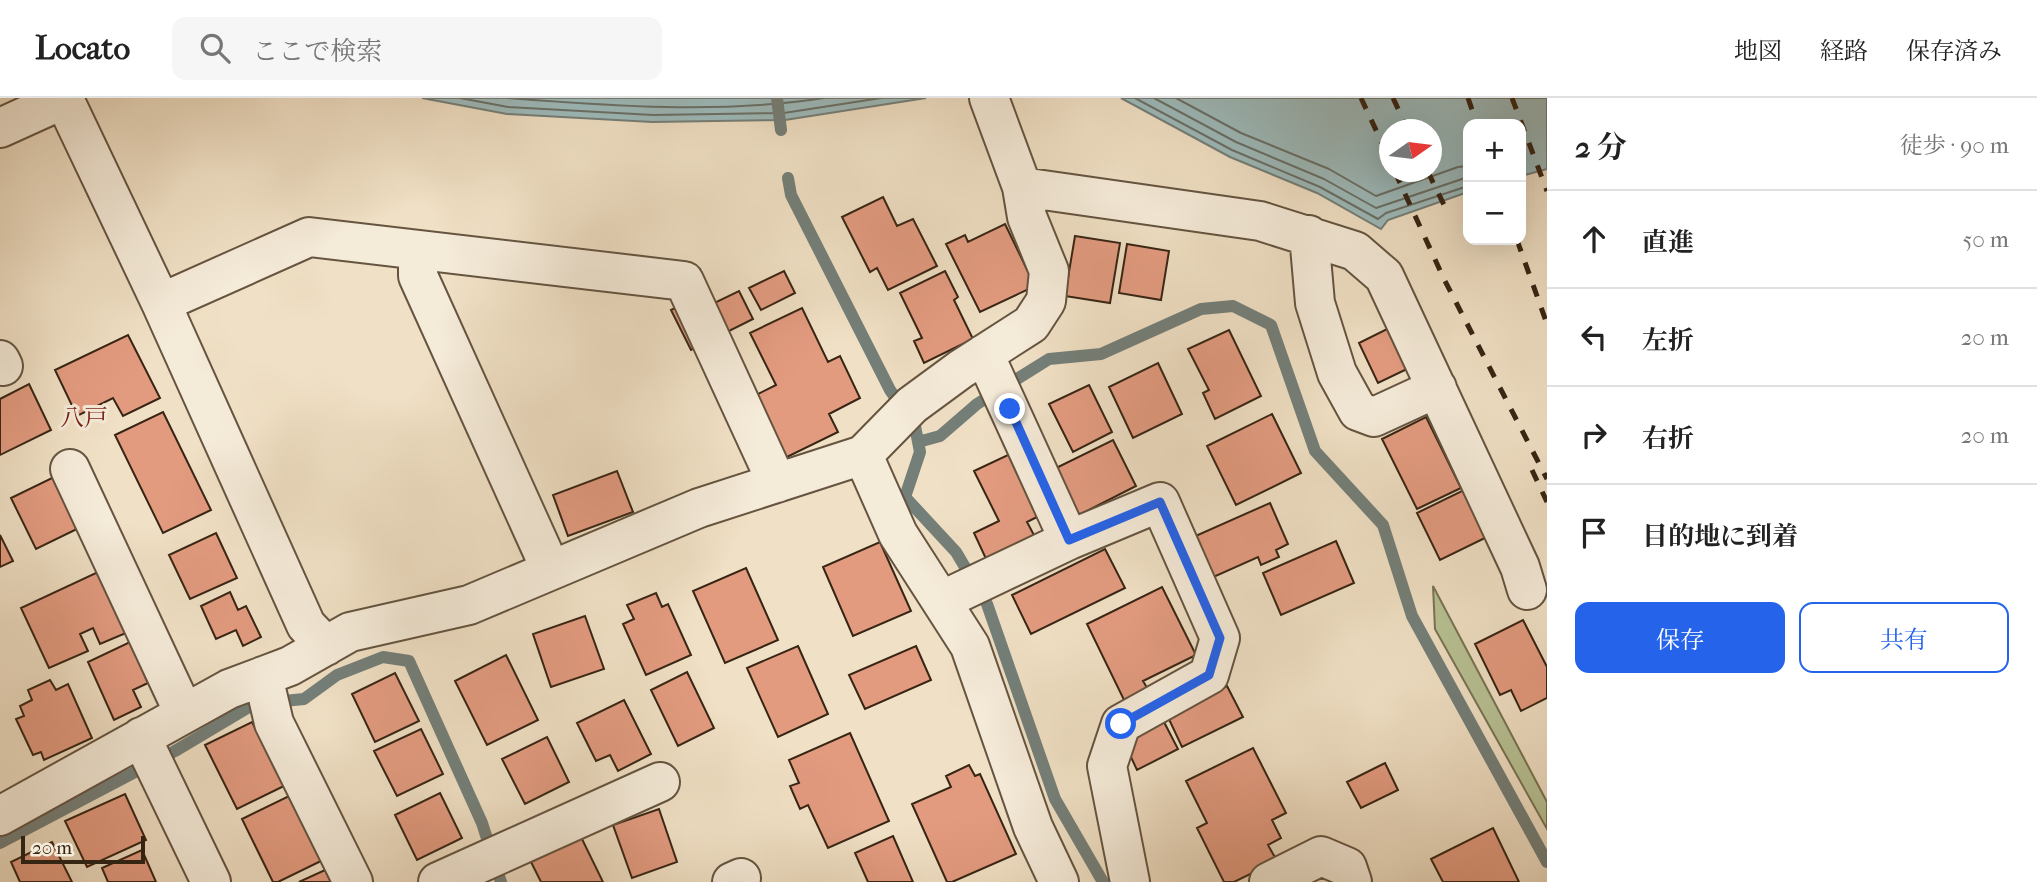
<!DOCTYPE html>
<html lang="ja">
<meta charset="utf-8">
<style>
:root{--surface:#fff;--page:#f6f6f6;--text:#222;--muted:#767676;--line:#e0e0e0;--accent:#2563eb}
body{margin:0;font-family:"IM FELL French Canon","Noto Serif JP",serif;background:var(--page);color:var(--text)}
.controls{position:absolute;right:21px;top:21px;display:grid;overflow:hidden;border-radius:14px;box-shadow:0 7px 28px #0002}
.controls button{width:63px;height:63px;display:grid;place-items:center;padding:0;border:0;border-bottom:2px solid var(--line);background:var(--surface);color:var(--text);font:35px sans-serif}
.compass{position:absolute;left:1379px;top:21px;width:63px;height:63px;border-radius:50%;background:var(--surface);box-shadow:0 7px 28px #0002;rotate:76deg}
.scale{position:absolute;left:21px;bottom:18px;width:124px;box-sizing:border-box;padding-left:7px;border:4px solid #372514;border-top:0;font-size:19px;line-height:24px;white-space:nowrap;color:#372514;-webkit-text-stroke:5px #f5ebd9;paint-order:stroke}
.stop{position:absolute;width:21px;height:21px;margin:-16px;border:5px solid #2563eb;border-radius:50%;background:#fff}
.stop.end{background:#2563eb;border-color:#fff;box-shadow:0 2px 7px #0008}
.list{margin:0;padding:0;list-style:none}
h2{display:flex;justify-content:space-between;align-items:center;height:91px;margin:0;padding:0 28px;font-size:30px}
h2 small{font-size:23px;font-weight:400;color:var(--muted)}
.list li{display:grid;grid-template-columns:46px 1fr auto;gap:21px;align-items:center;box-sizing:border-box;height:98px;padding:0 28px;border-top:2px solid var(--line)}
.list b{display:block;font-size:26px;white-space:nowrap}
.list em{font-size:23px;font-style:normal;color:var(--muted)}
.actions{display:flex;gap:14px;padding:21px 28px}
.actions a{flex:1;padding:16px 0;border:2px solid var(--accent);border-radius:14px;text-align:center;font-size:24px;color:var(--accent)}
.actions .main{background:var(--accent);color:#fff}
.icon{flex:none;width:38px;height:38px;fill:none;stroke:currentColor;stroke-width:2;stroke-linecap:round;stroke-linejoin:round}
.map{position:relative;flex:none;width:1547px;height:784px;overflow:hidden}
header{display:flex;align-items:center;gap:42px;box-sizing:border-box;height:98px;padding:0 35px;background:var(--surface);border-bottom:2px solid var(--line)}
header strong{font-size:33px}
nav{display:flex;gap:38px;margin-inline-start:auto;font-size:24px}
.search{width:490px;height:63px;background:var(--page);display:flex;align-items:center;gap:18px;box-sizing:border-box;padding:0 24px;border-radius:14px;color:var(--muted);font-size:26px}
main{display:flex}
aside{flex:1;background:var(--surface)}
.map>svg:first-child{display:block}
.green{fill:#b8c295;stroke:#787454;stroke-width:2}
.water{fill:#9dbbbc;stroke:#747f79;stroke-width:2;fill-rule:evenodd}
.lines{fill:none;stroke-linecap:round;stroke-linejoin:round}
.shore{stroke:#6a7068;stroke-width:2}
.stream{stroke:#747f79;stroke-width:12}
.building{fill:#e39b80;stroke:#372514;stroke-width:2}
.minor-casing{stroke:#655440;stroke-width:42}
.minor{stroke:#f5ebd9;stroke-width:38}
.rail{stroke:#372514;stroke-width:5;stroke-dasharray:12 12;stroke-linecap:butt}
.route{stroke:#2563eb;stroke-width:9}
.labels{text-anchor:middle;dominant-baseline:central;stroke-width:6;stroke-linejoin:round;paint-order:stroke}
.neighbourhood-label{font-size:24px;fill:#7a1f14;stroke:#f5ebd9}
</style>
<header>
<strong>Locato</strong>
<div class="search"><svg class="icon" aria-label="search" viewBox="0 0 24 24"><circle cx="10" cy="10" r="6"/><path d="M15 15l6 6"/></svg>ここで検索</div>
<nav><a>地図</a><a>経路</a><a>保存済み</a></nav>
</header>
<main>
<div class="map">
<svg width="1547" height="784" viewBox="0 0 1547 784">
<rect width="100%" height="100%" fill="#f0e0c5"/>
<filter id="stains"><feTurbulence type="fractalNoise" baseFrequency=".00286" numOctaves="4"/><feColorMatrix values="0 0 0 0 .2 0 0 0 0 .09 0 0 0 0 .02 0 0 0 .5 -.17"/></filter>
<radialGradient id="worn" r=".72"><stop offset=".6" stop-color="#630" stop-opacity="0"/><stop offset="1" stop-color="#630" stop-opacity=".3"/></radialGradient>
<!-- green -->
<path class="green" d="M1433,488L1547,704V731L1435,531Z"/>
<!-- water -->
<path class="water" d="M422,0H926L785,22L652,24L507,16Z
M1121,0H1547V71L1521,78V26H1468V94L1388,122L1381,131L1317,95L1230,59ZM1390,32H1432V74H1390Z"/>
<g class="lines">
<!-- shore -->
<path class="shore" d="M460,0L508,9L653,17L784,15L881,0
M508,0C611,8 722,16 824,0
M1135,0L1232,52L1320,89L1378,121L1386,115L1468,88
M1154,0L1236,44L1324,81L1376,110L1468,79
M1176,0L1241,35L1329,71L1376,98L1458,69L1468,68"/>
<!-- stream -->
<path class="stream" d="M777,0L781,32
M788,80L791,97L890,292L915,328L920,354L905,399L956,454L987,506L1055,701L1103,784
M918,344L940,338L977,306L1049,261L1101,256L1201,211L1233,208L1271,227L1315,353L1383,427L1412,518L1547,764
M0,745L175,653L254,606L304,601L337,577L383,559L409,563L482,725L501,784"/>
</g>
<!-- building -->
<path class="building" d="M883,99L897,128L913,121L937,168L888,192L877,170L870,174L842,119Z
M1005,126L1035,188L980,214L946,146L965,137L968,144Z
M1075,138L1120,145L1110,205L1065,198Z
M1127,146L1169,153L1161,202L1119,195Z
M784,173L795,195L761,212L749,190Z
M945,173L958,199L954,202L973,241L924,265L914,243L922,240L900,195Z
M739,193L753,221L691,252L671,212L694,201L700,212Z
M802,210L828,264L840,258L860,300L829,316L838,334L785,360L754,298L776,287L750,235Z
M1387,231L1407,271L1378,285L1359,245Z
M1229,232L1261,298L1215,321L1203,295L1209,292L1188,251Z
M128,237L160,300L123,318L113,300L77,318L55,272Z
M1158,265L1182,316L1133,340L1109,289Z
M29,286L51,332L0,357V301Z
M1089,287L1112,334L1073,354L1049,306Z
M163,314L211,412L163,435L115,337Z
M1272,316L1301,375L1236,407L1207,348Z
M1426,319L1461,390L1417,411L1382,341Z
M1113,342L1136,388L1075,419L1052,372Z
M1010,356L1039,418L1027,424L1035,439L987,463L974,435L999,423L974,373Z
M617,373L633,414L568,438L553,397Z
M54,379L79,430L36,451L11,400Z
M1466,391L1489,438L1440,462L1417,415Z
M1270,405L1288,446L1276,452L1279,459L1261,467L1258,459L1209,481L1191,440Z
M216,435L237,480L190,501L169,457Z
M0,437L13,463L0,469Z
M1336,443L1354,485L1281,517L1263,475Z
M880,444L911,513L853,538L823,469Z
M1105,451L1125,490L1031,536L1012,497Z
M746,470L778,542L725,565L693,493Z
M98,474L126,535L100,546L93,530L80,536L88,553L49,570L21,510Z
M1162,489L1196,557L1143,583L1149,593L1125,604L1087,526Z
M230,494L238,512L246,508L261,539L243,548L236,532L216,541L201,508Z
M656,495L662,509L668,506L691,557L646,577L623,526L634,521L627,507Z
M585,518L604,571L551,589L533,536Z
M1523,522L1547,569V600L1521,613L1511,592L1500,597L1475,546Z
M130,544L148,585L133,592L141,609L114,622L88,564Z
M798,548L828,616L778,639L747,570Z
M916,548L931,582L865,611L849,577Z
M506,557L538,622L487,647L455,583Z
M687,574L714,630L678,648L651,592Z
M395,575L419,623L375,644L352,596Z
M50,582L56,592L68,586L92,640L44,662L41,654L33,657L16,621L24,618L20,608L32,602L28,592Z
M1227,588L1243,619L1182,649L1167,617Z
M624,602L651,656L618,673L610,657L596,663L577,625Z
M252,624L284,688L237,711L205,647Z
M1164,624L1178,651L1137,672L1124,644Z
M421,631L443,676L397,698L374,653Z
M850,635L889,723L828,750L808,707L800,711L790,688L799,685L789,662Z
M547,639L569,684L525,706L502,661Z
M1253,650L1286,715L1272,722L1281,740L1268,747L1277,763L1234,784H1224L1197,730L1207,725L1186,683Z
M1385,665L1398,692L1361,710L1347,684Z
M969,667L975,678L980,676L1016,756L952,784H947L912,706L951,689L946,678Z
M440,695L462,740L417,762L395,717Z
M125,696L146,742L87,769L65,723Z
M289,698L321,763L278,784H273L242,721Z
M659,711L677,764L632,780L613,727Z
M1493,730L1519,784H1443L1431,761Z
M893,738L913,784H868L855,755Z
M581,739L603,784H541L531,764Z
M52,744L72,784H20L11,764Z
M142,752L156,784H108L102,770Z
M325,772L331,784H299Z"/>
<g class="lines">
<!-- minor casing -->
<g class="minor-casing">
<path id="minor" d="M989,0L1022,89L1260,123L1355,153L1384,178L1520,469L1527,492
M0,30L64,1L161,205L306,527L326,548
M1022,89L1027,119L1049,173L1046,203L1031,226L961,271L912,307L863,357L898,436L970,548L1033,729L1059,784
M1309,137L1315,205L1337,275L1358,313L1374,319L1437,290
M418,152V178L551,472
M161,205L309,139L684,183L777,385
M984,256L1069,442L1160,404L1220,540L1209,577L1121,626L1107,668L1130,784
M0,262L3,268
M70,371L184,615
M943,502L1069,442
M263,578L274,625L353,784
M141,639L211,784
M0,718L229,591L290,568L350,534L469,507L699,410L863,357
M438,784L660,684
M732,784L741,780
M1269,784L1321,758L1347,769L1352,784"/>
</g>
<!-- minor -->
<use href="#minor" class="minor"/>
<!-- rail -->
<path class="rail" d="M1361,0L1390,62
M1393,0L1408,32
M1468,0L1477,26
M1512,0L1547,93
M1395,74L1444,181L1547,381
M1428,74L1446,111
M1517,142L1547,226
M1532,372L1547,404"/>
</g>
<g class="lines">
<!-- route -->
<path class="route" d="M1010,311L1069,442L1160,404L1220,540L1209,577L1121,626"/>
</g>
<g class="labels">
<!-- neighbourhood labels -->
<g class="neighbourhood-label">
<text x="84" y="320">八戸</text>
</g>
</g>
<rect width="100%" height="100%" filter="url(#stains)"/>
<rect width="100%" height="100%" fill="url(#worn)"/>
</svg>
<div class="controls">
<button>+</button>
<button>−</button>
</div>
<svg class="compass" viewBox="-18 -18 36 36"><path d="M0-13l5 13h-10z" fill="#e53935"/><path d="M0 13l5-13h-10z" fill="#767676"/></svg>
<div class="scale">20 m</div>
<div class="stop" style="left:1121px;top:626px"></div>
<div class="stop end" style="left:1010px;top:311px"></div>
</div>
<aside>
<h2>2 分<small>徒歩 · 90 m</small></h2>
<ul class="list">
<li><svg class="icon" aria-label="ahead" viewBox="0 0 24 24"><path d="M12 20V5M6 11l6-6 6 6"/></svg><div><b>直進</b></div><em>50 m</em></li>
<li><svg class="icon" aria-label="left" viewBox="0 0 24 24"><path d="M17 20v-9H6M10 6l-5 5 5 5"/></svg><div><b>左折</b></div><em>20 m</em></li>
<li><svg class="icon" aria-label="right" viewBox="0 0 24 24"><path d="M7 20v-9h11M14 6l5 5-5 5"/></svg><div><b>右折</b></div><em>20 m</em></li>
<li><svg class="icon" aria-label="arrive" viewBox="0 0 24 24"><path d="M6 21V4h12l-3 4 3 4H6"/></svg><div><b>目的地に到着</b></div></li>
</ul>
<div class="actions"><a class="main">保存</a><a>共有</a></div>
</aside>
</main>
